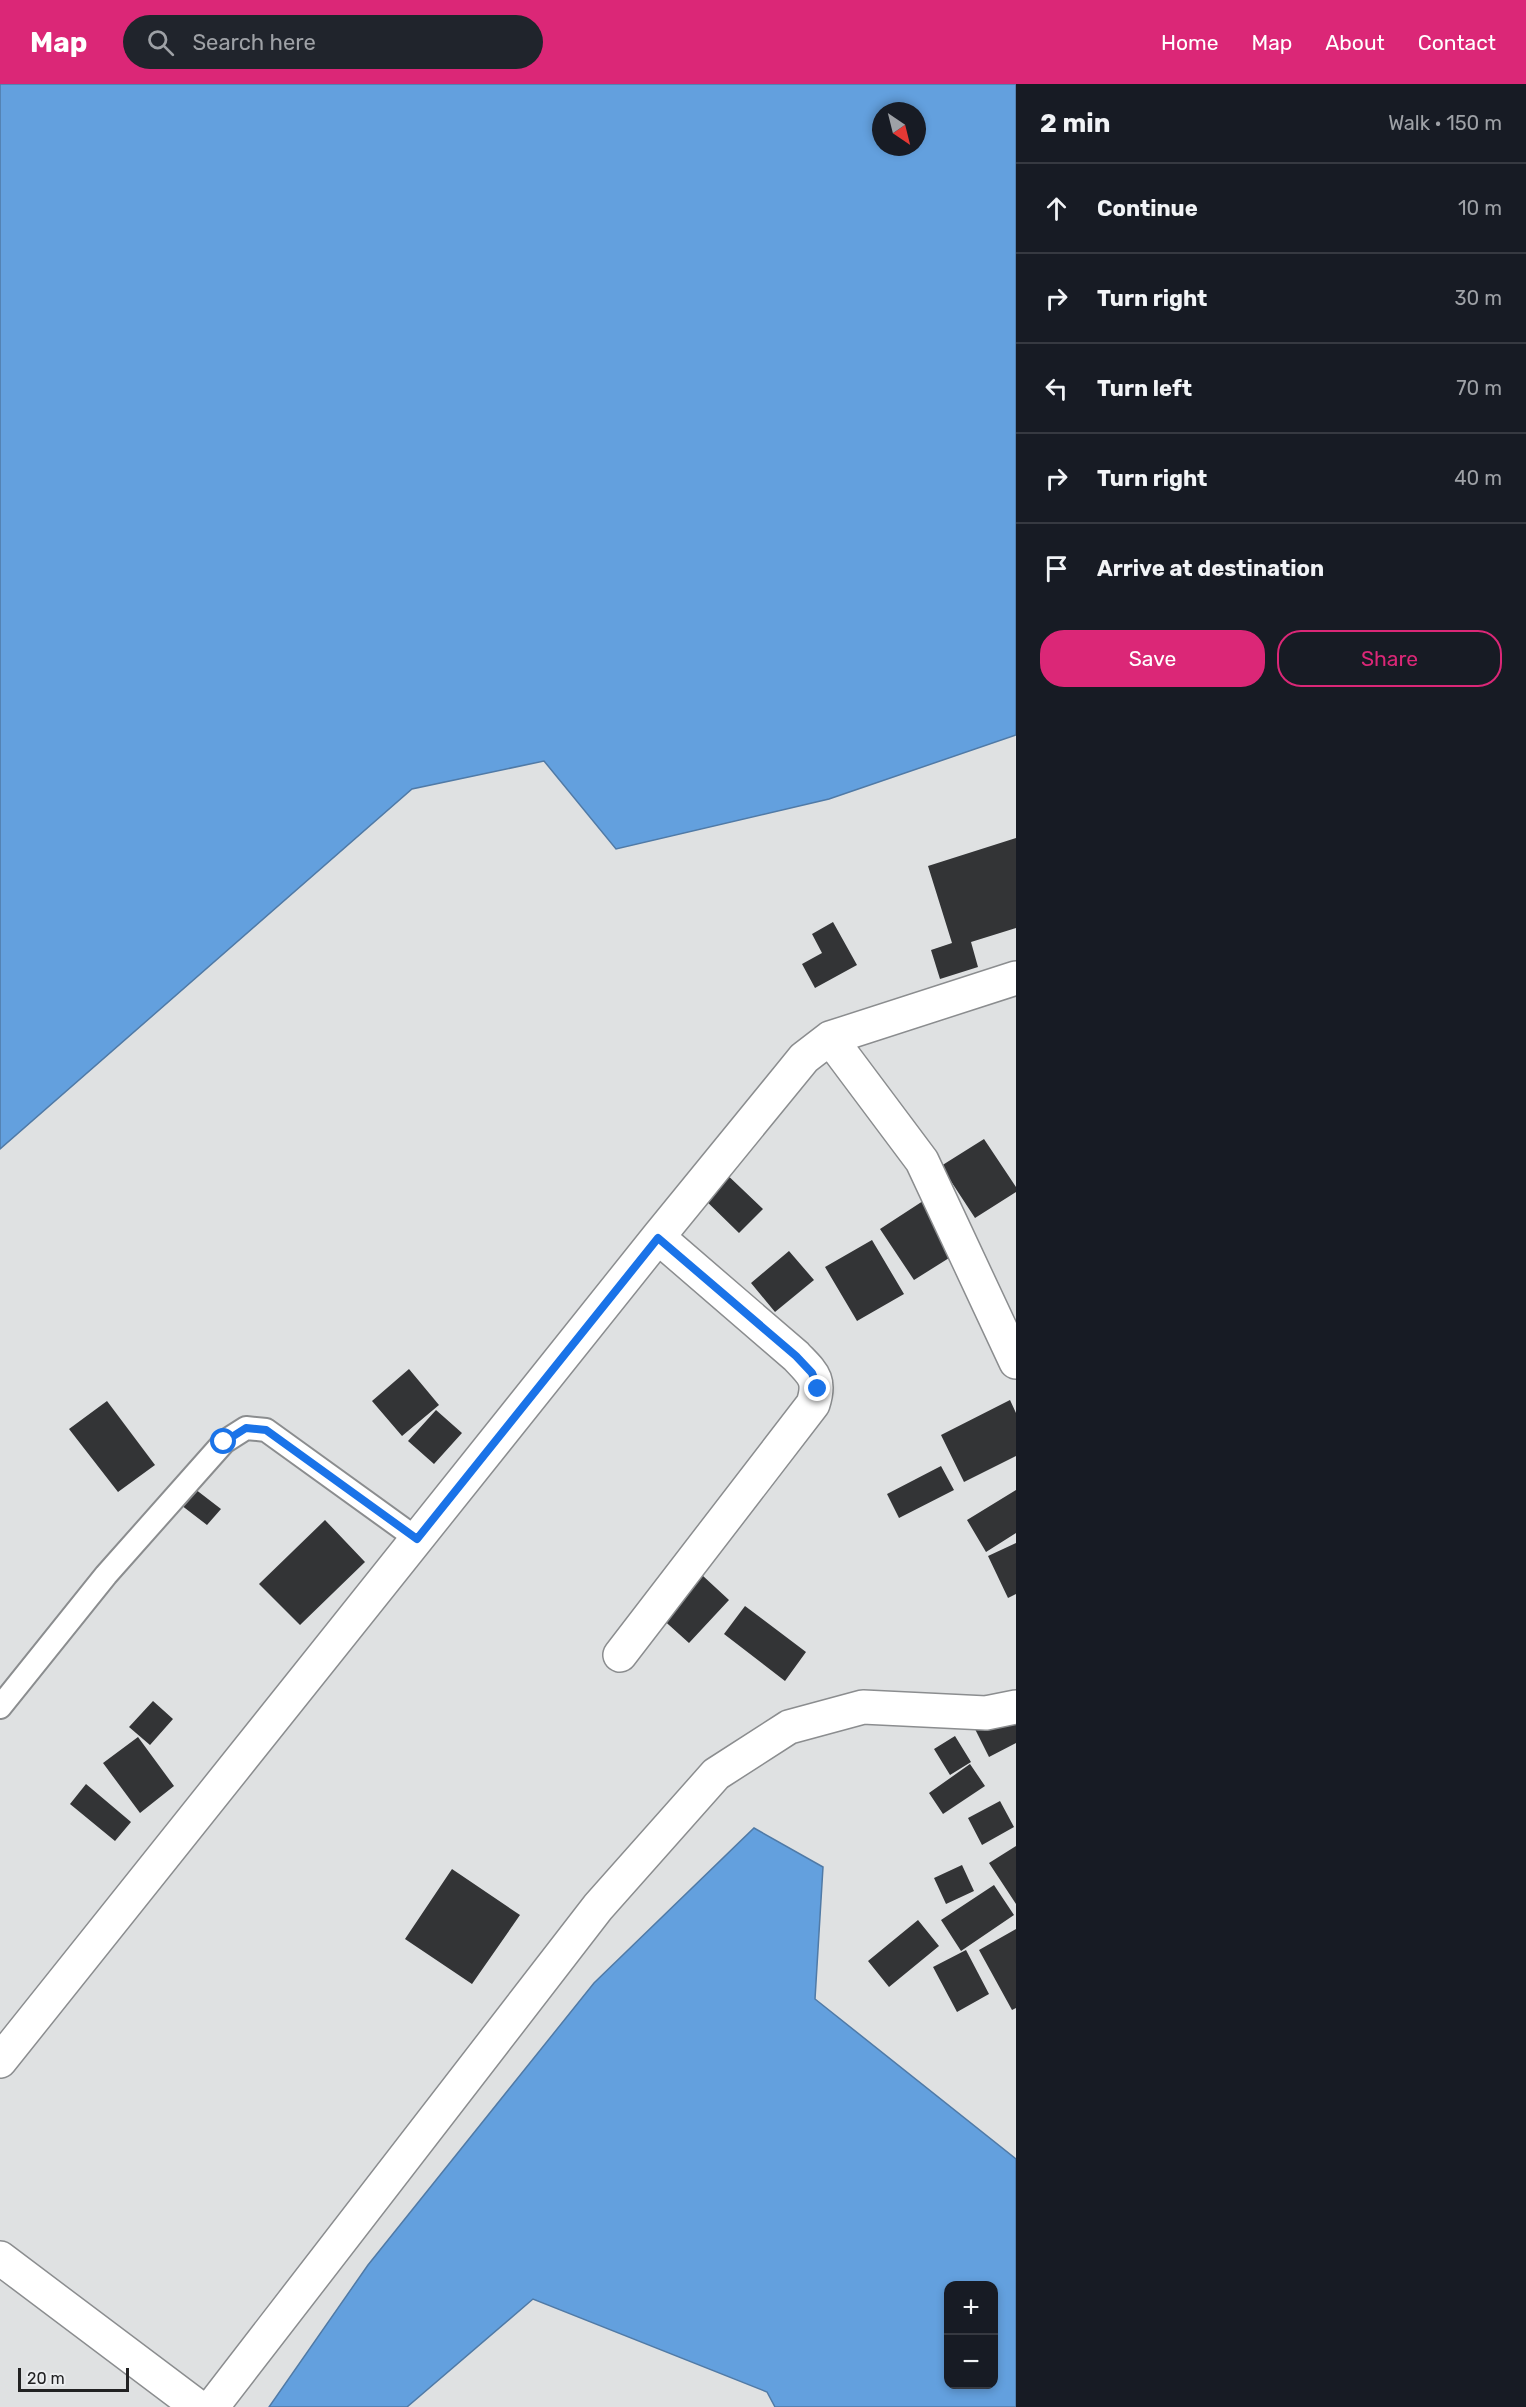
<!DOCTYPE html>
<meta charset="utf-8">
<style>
:root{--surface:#171b24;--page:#20242c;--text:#f1f3f6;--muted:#9ea1a6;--line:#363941;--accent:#db2777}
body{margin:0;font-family:Rubik,sans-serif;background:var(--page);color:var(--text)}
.controls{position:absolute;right:18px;bottom:18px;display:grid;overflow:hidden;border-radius:12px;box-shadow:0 3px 9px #0003}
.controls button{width:54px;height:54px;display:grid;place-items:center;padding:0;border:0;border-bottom:2px solid var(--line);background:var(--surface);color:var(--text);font:30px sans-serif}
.compass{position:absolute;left:872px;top:18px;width:54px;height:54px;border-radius:50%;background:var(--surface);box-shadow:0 3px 9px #0003;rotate:145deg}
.scale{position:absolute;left:18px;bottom:15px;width:111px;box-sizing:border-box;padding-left:6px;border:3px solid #222223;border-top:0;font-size:16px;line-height:21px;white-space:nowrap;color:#222223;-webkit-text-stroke:4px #eceef0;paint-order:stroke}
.stop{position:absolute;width:18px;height:18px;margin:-14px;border:4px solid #1a73e8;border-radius:50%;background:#fff}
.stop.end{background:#1a73e8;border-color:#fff;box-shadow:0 2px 6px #0008}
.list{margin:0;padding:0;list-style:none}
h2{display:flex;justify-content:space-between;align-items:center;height:78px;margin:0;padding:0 24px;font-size:26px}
h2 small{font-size:20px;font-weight:400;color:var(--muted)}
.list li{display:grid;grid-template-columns:39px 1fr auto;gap:18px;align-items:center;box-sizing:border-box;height:90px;padding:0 24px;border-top:2px solid var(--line)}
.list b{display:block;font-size:22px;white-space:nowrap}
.list em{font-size:20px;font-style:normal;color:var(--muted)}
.actions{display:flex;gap:12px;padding:18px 24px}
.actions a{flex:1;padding:14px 0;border:2px solid var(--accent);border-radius:24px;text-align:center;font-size:21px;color:var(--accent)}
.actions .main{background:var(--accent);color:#fff}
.icon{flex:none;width:33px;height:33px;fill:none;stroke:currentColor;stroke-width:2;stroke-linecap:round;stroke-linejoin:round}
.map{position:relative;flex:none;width:1016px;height:2323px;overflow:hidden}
header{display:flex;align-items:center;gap:36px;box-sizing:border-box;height:84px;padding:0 30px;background:var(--accent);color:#fff}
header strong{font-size:28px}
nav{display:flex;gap:33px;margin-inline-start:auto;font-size:21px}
.search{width:420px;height:54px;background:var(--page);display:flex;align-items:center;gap:15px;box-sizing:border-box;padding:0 21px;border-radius:33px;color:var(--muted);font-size:22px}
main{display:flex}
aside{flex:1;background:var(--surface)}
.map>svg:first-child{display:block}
.water{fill:#63a0de;stroke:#507aa6;stroke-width:1.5;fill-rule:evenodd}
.building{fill:#333436}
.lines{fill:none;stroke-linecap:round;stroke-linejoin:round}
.service-casing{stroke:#8b8d8f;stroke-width:26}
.minor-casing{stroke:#8b8d8f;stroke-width:36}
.service{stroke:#fff;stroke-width:22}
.minor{stroke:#fff;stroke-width:33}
.route{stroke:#1a73e8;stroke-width:8}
</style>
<header>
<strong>Map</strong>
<div class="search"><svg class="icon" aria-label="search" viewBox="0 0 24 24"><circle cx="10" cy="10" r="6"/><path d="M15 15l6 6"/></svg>Search here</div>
<nav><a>Home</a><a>Map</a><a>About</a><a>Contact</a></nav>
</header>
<main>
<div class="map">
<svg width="1016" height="2323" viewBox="0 0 1016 2323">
<rect width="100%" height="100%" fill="#dfe1e2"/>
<!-- water -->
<path class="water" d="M0,0H1016V651L829,715L616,765L544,677L412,705L0,1065ZM881,27H917V63H881Z
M754,1744L823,1783L815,1915L1016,2075V2323H775L767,2308L533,2215L407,2323H269L368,2181L594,1899ZM948,2202H994V2300H948Z"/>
<!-- building -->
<path class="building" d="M1016,754V844L971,858L978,883L940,895L931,866L952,859L928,782Z
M833,838L857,881L815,904L802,880L822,869L812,850Z
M984,1055L1016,1103V1108L975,1134L941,1082Z
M720,1084L763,1125L739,1149L697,1108Z
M923,1117L957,1169L914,1196L880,1145Z
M872,1156L904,1210L857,1237L825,1183Z
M789,1167L814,1196L775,1228L751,1199Z
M409,1285L439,1321L402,1352L372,1317Z
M1010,1316L1016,1329V1372L964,1398L941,1351Z
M107,1317L155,1381L118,1408L69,1345Z
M436,1326L462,1349L434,1380L408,1357Z
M941,1382L954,1406L899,1434L887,1410Z
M195,1405L221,1425L207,1441L181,1421Z
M1016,1406V1449L986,1468L967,1436Z
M325,1436L365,1478L300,1541L259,1500Z
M1016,1459V1510L1008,1514L988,1472Z
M689,1479L729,1516L689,1559L649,1523Z
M745,1522L806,1568L785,1597L724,1550Z
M153,1617L173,1635L150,1661L129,1643Z
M1016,1624V1659L989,1673L975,1645Z
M955,1652L971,1678L950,1691L934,1665Z
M138,1653L174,1702L140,1729L103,1679Z
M970,1680L985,1702L943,1730L929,1709Z
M86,1700L131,1738L115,1757L70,1720Z
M1000,1717L1014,1743L982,1761L968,1734Z
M1016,1762V1820L989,1779Z
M962,1781L974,1807L946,1820L934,1794Z
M452,1785L520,1831L472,1900L405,1855Z
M994,1801L1014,1831L961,1867L941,1836Z
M918,1836L939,1862L889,1903L868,1877Z
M1016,1845V1924L1012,1926L979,1866Z
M966,1866L989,1910L957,1928L933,1883Z"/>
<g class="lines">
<!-- service casing -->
<g class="service-casing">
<path id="service" d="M0,1623L106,1491L224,1358L246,1344L266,1346L417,1455"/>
</g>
<!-- minor casing -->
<g class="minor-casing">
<path id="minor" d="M830,954L922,1077L1016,1278
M620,1571L813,1320C821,1295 813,1290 796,1272L658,1153
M0,1977L658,1153L804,974L830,954L1016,894
M0,2174L198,2323
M212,2323L598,1823L716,1690L789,1643L863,1623L986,1629L1016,1623"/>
</g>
<!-- service -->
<use href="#service" class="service"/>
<!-- minor -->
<use href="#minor" class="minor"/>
</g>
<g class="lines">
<!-- route -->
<path class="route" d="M224,1358L246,1344L266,1346L417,1455L658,1154L796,1272L812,1289L818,1305"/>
</g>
</svg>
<div class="controls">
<button>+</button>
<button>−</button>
</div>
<svg class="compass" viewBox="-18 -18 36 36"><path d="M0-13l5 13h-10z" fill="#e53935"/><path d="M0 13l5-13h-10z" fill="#9ea1a6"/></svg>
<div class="scale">20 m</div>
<div class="stop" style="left:224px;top:1358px"></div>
<div class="stop end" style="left:818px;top:1305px"></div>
</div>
<aside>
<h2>2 min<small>Walk · 150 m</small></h2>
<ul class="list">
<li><svg class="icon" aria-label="ahead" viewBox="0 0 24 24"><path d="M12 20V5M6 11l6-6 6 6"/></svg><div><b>Continue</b></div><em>10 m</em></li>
<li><svg class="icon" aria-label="right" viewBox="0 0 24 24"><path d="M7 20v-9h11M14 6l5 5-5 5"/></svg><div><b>Turn right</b></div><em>30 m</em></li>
<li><svg class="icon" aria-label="left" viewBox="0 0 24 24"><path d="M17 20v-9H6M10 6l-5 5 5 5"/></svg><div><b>Turn left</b></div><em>70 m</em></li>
<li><svg class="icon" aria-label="right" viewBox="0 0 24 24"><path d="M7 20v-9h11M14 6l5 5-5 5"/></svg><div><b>Turn right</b></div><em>40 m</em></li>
<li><svg class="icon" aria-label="arrive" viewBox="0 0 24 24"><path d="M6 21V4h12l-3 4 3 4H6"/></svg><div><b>Arrive at destination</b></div></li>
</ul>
<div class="actions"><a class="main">Save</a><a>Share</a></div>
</aside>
</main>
